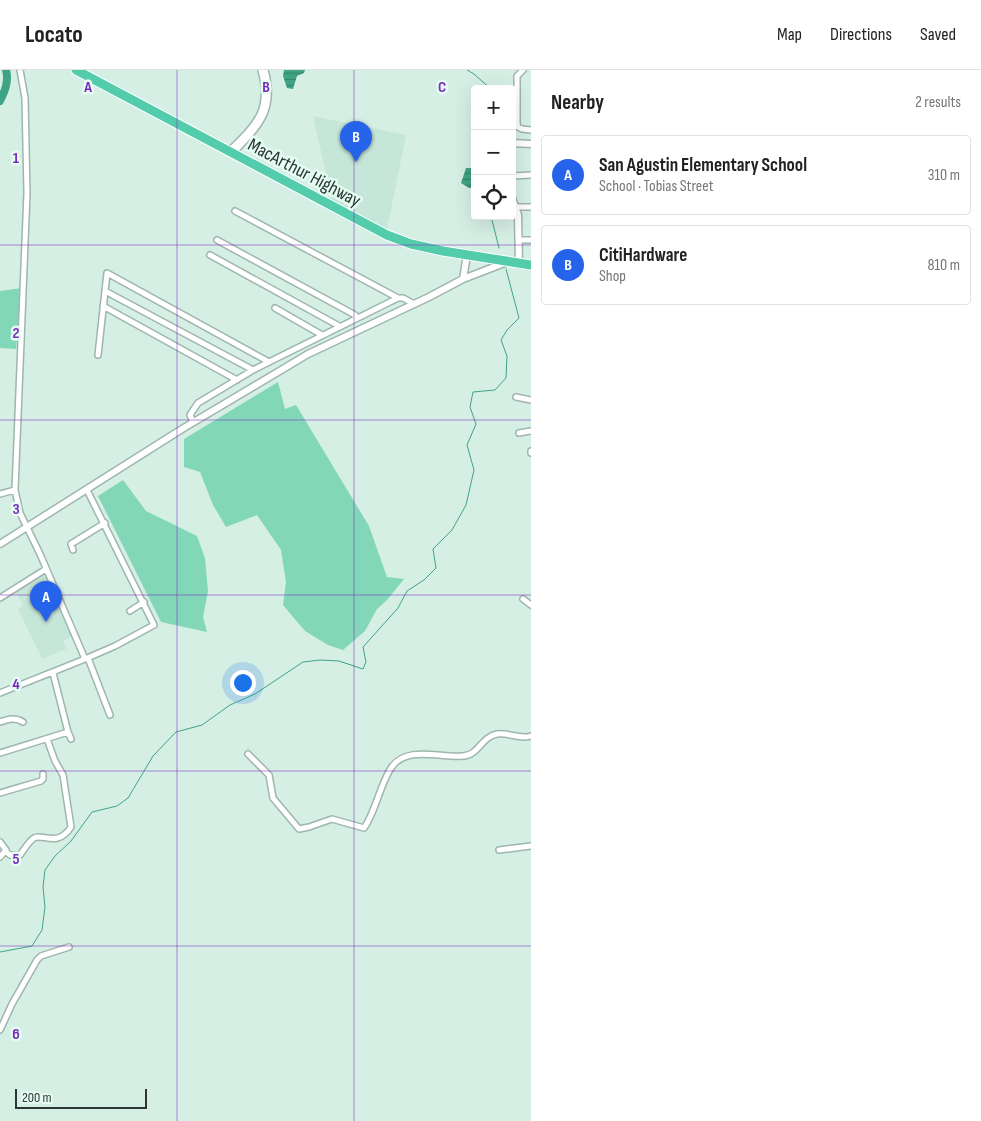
<!DOCTYPE html>
<meta charset="utf-8">
<style>
:root{--surface:#fff;--page:#f2f2f2;--text:#222;--muted:#767676;--line:#e0e0e0;--accent:#2563eb}
body{margin:0;font-family:"Sofia Sans Condensed",sans-serif;background:var(--page);color:var(--text)}
.controls{position:absolute;right:15px;top:15px;display:grid;overflow:hidden;border-radius:5px;box-shadow:0 5px 20px #0002}
.controls button{width:45px;height:45px;display:grid;place-items:center;padding:0;border:0;border-bottom:1px solid var(--line);background:var(--surface);color:var(--text);font:25px sans-serif}
.scale{position:absolute;left:15px;bottom:12px;width:132px;box-sizing:border-box;padding-left:5px;border:2px solid #2d3633;border-top:0;font-size:14px;line-height:18px;white-space:nowrap;color:#2d3633;-webkit-text-stroke:4px #e4fcf2;paint-order:stroke}
.you{position:absolute;left:242px;top:612px;width:18px;height:18px;margin:-12px;border:4px solid #fff;border-radius:50%;background:#1a73e8;box-shadow:0 0 0 8px #1a73e833}
.badge{display:grid;place-items:center;width:32px;height:32px;border-radius:50%;background:var(--accent);color:#fff;font-size:16px;font-weight:700}
.pin{position:absolute;translate:-50% -41px;filter:drop-shadow(0 1px 2px #0008)}
.pin::after{content:'';position:absolute;top:26px;width:18px;height:15px;background:inherit;clip-path:polygon(0 0,100% 0,50% 100%)}
.list{margin:0;padding:0;list-style:none}
h2{display:flex;justify-content:space-between;align-items:center;height:65px;margin:0;padding:0 20px;font-size:21px}
h2 small{font-size:16px;font-weight:400;color:var(--muted)}
.list li{display:grid;grid-template-columns:32px 1fr auto;gap:15px;align-items:center;box-sizing:border-box;height:80px;margin:0 10px 10px;padding:0 10px;border:1px solid var(--line);border-radius:5px}
.list b{display:block;font-size:19px;white-space:nowrap}
.list p{margin:0;font-size:16px;white-space:nowrap;color:var(--muted)}
.list em{font-size:16px;font-style:normal;color:var(--muted)}
.icon{flex:none;width:28px;height:28px;fill:none;stroke:currentColor;stroke-width:2;stroke-linecap:round;stroke-linejoin:round}
.map{position:relative;flex:none;width:531px;height:1051px;overflow:hidden}
header{display:flex;align-items:center;gap:30px;box-sizing:border-box;height:70px;padding:0 25px;background:var(--surface);border-bottom:1px solid var(--line)}
header strong{font-size:24px}
nav{display:flex;gap:28px;margin-inline-start:auto;font-size:18px}
main{display:flex}
aside{flex:1;background:var(--surface)}
.map>svg:first-child{display:block}
.built{fill:#c5e6d9}
.grass{fill:#82d7b9}
.water{fill:url(#water-rules)}
.lines{fill:none;stroke-linecap:round;stroke-linejoin:round}
.stream{stroke:#3fa485;stroke-width:1}
.river{stroke:#3fa485;stroke-width:8}
.minor-casing{stroke:#9fb6ad;stroke-width:8}
.tertiary-casing{stroke:#9fb6ad;stroke-width:9}
.trunk-casing{stroke:#fff;stroke-width:11}
.minor{stroke:#fff;stroke-width:5}
.tertiary{stroke:#fff;stroke-width:6}
.trunk{stroke:#53ccab;stroke-width:9}
.grid{fill:none;stroke:#7b2cbf;stroke-width:1;stroke-opacity:0.55}
.labels{text-anchor:middle;dominant-baseline:central;stroke-width:5;stroke-linejoin:round;paint-order:stroke}
.street-label{font-size:19px;fill:#2d3633;stroke:#e4fcf2}
.grid-label{font-size:16px;text-anchor:middle;font-weight:bold;fill:#7b2cbf;stroke:#e4fcf2;stroke-width:5;stroke-linejoin:round;paint-order:stroke}
</style>
<header>
<strong>Locato</strong>
<nav><a>Map</a><a>Directions</a><a>Saved</a></nav>
</header>
<main>
<div class="map">
<svg width="531" height="1051" viewBox="0 0 531 1051">
<defs>
<pattern id="water-rules" width="6" height="5" patternUnits="userSpaceOnUse" patternTransform="scale(1.25)"><rect width="6" height="5" fill="#3fa485"/><path d="M0 2.5h6" fill="none" stroke="#35866d"/></pattern>
</defs>
<rect width="100%" height="100%" fill="#d6efe5"/>
<!-- built -->
<path class="built" d="M313,46L406,65L387,159L332,130Z
M45,504L73,566L63,571L66,579L42,589L18,539L23,536L16,522Z"/>
<!-- grass -->
<path class="grass" d="M22,218L16,279L0,278V221Z
M278,312L285,339L296,335L369,456L387,507L404,509L387,530L377,539L365,561L343,580L328,575L305,561L283,535L286,512L281,480L257,445L226,457L213,435L200,402L184,397V369Z
M123,410L146,441L197,466L205,488L208,521L203,547L207,562L161,552L98,426Z"/>
<!-- water -->
<path class="water" d="M284,0H305L304,3L297,6L293,19L287,18L283,6Z
M466,98H475V118H469L461,113Z"/>
<g class="lines">
<!-- stream -->
<path class="stream" d="M467,0L474,4L491,19
M491,146L499,178
M0,882L32,876L42,860L45,837L43,817L45,800L55,786L71,771L92,742L117,736L128,728L153,686L176,662L202,655L230,635L255,624L303,592L320,590L339,591L363,599L366,592L363,577L398,538L407,521L424,510L436,498L433,479L452,460L466,435L474,400L467,375L476,354L470,337L473,322L495,320L506,308L507,286L501,270L507,260L519,248L506,199"/>
<!-- river -->
<path class="river" d="M0,31C5,21 9,11 6,0"/>
<!-- minor casing -->
<g class="minor-casing">
<path id="minor" d="M20,0L25,28L27,123L15,420L20,443L40,484L85,589
M523,0L517,6V54L518,57L522,59L531,60
M229,81C256,54 272,41 261,0
M233,83C259,56 276,40 265,0
M512,106L531,105
M515,137H531
M235,141L398,228
M217,170L355,245L357,248
M519,170H531
M210,185L339,256
M105,221L253,300
M103,236L237,310
M275,238L322,265
M98,285L107,203L269,292
M516,327L531,330
M193,352L190,345L198,333L253,300L398,228H403L414,234
M519,363L531,361
M531,383V381
M0,424L15,420
M73,480L71,474L105,453
M0,528L46,499
M523,529L531,535
M130,541L144,532
M88,588L110,645
M0,623L85,589L115,576L154,555L87,420
M0,652C9,649 15,647 23,652
M68,662L71,669
M0,683L68,662L53,603
M248,684L269,705L273,728L299,759L309,757L332,749L364,758C375,743 380,715 391,698C406,675 440,688 463,686C479,685 481,667 497,664C509,662 519,670 531,666
M0,723L41,711L43,709V704
M0,772L6,780L0,787
M499,780L531,776
M5,781L10,785H20C24,780 28,772 34,768C42,763 58,778 71,757L63,705L55,691L47,669
M0,960L12,934L37,890L41,886L69,877"/>
</g>
<!-- tertiary casing -->
<g class="tertiary-casing">
<path id="tertiary" d="M512,73L531,74
M512,128L518,145L519,194
M463,209L467,185
M0,474L182,359L308,284L429,227L463,209L507,192"/>
</g>
<!-- trunk casing -->
<g class="trunk-casing">
<path id="trunk" d="M76,0L387,165L411,174L443,181L531,195"/>
</g>
<!-- minor -->
<use href="#minor" class="minor"/>
<!-- tertiary -->
<use href="#tertiary" class="tertiary"/>
<!-- trunk -->
<use href="#trunk" class="trunk"/>
</g>
<!-- grid -->
<path class="grid" d="M177,0V1051M354,0V1051M0,175H531M0,350H531M0,525H531M0,701H531M0,876H531"/>
<g class="labels">
<!-- street labels -->
<g class="street-label">
<text transform="translate(304 103) rotate(28)">MacArthur Highway</text>
</g>
</g>
<g class="grid-label">
<text x="88" y="22">A</text>
<text x="266" y="22">B</text>
<text x="442" y="22">C</text>
<text x="16" y="93">1</text>
<text x="16" y="268">2</text>
<text x="16" y="444">3</text>
<text x="16" y="619">4</text>
<text x="16" y="794">5</text>
<text x="16" y="969">6</text>
</g>
</svg>
<div class="controls">
<button>+</button>
<button>−</button>
<button><svg class="icon" aria-label="locate" viewBox="0 0 24 24"><circle cx="12" cy="12" r="6"/><path d="M12 2v4M12 18v4M2 12h4M18 12h4"/></svg></button>
</div>
<div class="scale">200 m</div>
<div class="you"></div>
<div class="pin badge" style="left:46px;top:552px">A</div>
<div class="pin badge" style="left:356px;top:92px">B</div>
</div>
<aside>
<h2>Nearby<small>2 results</small></h2>
<ul class="list">
<li><span class="badge">A</span><div><b>San Agustin Elementary School</b><p>School · Tobias Street</p></div><em>310 m</em></li>
<li><span class="badge">B</span><div><b>CitiHardware</b><p>Shop</p></div><em>810 m</em></li>
</ul>
</aside>
</main>
